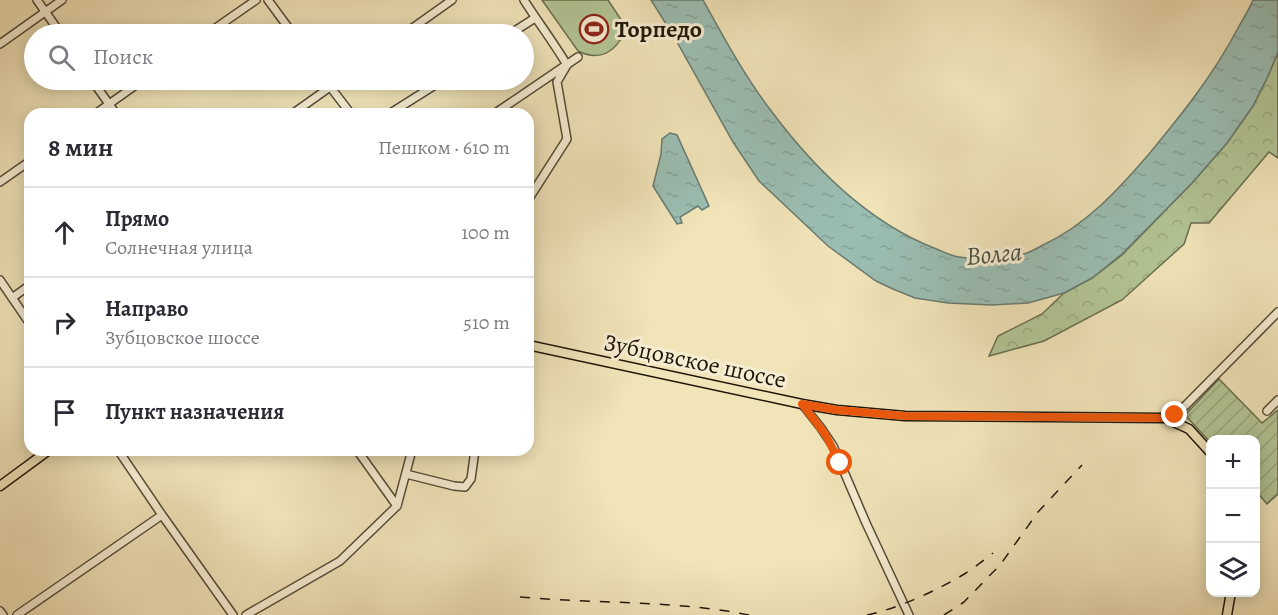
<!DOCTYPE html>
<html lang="ru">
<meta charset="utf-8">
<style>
:root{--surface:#fff;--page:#f7f7f7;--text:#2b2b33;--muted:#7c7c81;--line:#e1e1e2}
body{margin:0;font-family:Alegreya,serif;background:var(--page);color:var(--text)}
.controls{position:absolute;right:18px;bottom:18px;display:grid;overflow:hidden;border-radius:12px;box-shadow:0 3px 15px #0003}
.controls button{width:54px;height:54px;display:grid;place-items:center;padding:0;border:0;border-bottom:2px solid var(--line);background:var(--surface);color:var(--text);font:30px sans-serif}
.stop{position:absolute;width:18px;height:18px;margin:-14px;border:4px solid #ea580c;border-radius:50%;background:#fff}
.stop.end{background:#ea580c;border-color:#fff;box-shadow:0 2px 6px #0008}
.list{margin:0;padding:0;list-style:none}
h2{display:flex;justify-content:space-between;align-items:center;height:78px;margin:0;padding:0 24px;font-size:26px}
h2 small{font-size:20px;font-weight:400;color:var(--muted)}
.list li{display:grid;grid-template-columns:39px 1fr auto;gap:18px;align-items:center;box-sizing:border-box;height:90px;padding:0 24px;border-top:2px solid var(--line)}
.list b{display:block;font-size:22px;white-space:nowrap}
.list p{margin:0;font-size:20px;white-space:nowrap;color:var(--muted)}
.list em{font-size:20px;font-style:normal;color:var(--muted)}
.icon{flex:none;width:33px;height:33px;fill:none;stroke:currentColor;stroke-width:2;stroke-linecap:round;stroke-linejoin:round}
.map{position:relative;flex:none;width:1278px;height:615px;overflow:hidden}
.search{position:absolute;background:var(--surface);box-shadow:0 3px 15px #0003;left:24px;top:24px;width:510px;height:66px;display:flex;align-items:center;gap:15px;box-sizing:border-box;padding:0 21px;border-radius:33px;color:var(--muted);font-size:22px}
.panel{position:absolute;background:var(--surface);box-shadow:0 3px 15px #0003;left:24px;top:108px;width:510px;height:348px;border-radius:18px}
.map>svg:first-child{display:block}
.forest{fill:url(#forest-crowns);stroke:#696e50;stroke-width:1.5}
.garden{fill:url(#garden-furrows);stroke:#696e50;stroke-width:1.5}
.pitch{fill:#b3c595;stroke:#696e50;stroke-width:1.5}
.water{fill:url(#water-ripples);stroke:#697b6f;stroke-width:1.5}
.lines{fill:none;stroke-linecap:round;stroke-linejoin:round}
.minor-casing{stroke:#544a36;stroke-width:10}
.major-casing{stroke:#1f160a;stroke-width:11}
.minor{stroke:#f6edd2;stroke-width:7}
.major{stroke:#f1e4b9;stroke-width:8}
.rail{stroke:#1f160a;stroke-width:1.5;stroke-dasharray:10 10;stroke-linecap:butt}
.route{stroke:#ea580c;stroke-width:8}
.labels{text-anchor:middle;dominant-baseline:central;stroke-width:6;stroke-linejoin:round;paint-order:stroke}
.poi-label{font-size:24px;font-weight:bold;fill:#1f160a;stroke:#f6edd2;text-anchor:start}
.street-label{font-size:24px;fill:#1f160a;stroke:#f6edd2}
.water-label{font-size:26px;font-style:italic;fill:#4a5145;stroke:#f6edd2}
</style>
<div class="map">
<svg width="1278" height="615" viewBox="0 0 1278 615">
<defs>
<pattern id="forest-crowns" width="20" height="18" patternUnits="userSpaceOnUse" patternTransform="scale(1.5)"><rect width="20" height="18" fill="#b3c595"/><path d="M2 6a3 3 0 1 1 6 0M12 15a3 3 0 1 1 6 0" fill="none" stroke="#9aa87f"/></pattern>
<pattern id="garden-furrows" width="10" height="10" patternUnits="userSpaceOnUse" patternTransform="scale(1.5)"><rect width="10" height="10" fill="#b3c595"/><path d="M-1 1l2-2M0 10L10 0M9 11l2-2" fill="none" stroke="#9aa87f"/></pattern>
<pattern id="water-ripples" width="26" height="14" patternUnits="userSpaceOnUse" patternTransform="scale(1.5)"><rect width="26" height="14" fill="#9bbeb3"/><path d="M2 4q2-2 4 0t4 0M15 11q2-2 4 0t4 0" fill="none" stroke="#85a399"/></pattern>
</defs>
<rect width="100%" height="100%" fill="#f1e4b9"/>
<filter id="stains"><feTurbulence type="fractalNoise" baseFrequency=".00333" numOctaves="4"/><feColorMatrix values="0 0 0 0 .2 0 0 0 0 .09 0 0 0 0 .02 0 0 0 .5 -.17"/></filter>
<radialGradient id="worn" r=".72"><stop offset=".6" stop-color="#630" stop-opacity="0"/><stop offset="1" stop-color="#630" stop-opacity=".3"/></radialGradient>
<!-- forest -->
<path class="forest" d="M1278,52V158L1269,152L1209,223H1191L1184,244L1122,300L1044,341L989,356L998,336L1042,314L1064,293L1092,278L1122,255L1192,183L1227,143L1253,106L1268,76Z"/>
<!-- garden -->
<path class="garden" d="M1219,379L1262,423L1278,410V494L1267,504L1256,491V440H1210V442L1185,415Z"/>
<!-- pitch -->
<path class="pitch" d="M542,0H608L622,21L625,32C615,52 600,62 578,51Z"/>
<!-- water -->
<path class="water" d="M651,0H703C724,38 745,77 772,112C814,168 868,222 934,248C942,251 951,256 959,257C981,261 1005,259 1027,253C1032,251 1038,248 1043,245C1086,225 1118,190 1149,154C1182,114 1214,74 1238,28C1243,19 1249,10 1253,0H1278V52L1268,76L1253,106L1227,143L1192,183L1122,254L1092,278L1064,293L1028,303L991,305L948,303L915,298L893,289L876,281L828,246L759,181L733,142L673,35Z
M670,133L677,135L709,206L702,210L698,206L680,217L682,223L677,224L653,186L661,154L662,139Z"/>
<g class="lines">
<!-- minor casing -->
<g class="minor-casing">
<path id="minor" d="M37,0L61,34
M268,0L293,34
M524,0C538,22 554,43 567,65L557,82L567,139L528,200
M207,34L256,0
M404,34L452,0
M510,34L535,18
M0,44L62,0
M92,80L116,114
M325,80L351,114
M95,114L143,80
M292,114L340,80
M389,114L443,80
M494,114L578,57
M0,182L30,161
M0,280L30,324
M12,298L30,285
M802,404L821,428L833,446L866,523L909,615
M1267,411L1278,400
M1165,418L1175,415L1186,405L1278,312
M118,450L162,515L233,615
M357,450L397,506
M406,474L454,486L465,487L471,479L475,450
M397,506L412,450
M0,611L3,615
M17,615L162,515
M246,615L340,561L397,506"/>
</g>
<!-- major casing -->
<g class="major-casing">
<path id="major" d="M528,345L802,404L837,410L905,416L1165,418L1189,429L1210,452
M0,486L49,450
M1227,615L1231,592"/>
</g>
<!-- minor -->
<use href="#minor" class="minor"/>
<!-- major -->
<use href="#major" class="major"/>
<!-- rail -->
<path class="rail" d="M520,597C596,604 674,600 749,615
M867,615C897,609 940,589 966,573C975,567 984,560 993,553
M944,615L964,602L1000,565L1038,512L1082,465"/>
</g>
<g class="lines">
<!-- route -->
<path class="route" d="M840,463L825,434L802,404L837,410L905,416L1165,418L1175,415"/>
</g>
<!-- icons -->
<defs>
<g id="stadium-ring" transform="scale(1.5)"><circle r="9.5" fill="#f6edd2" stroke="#8f2418" stroke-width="1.5"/><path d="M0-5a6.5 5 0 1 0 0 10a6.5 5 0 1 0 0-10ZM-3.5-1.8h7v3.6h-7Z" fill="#8f2418"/></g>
</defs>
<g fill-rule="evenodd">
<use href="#stadium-ring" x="594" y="29"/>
</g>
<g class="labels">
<!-- poi labels -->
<g class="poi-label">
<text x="615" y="29">Торпедо</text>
</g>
<!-- street labels -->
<g class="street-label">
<text transform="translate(695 361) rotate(12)">Зубцовское шоссе</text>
</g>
<!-- water labels -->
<g class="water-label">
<text transform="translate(994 254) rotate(-5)">Волга</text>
</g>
</g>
<rect width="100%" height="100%" filter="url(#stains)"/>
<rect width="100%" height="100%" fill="url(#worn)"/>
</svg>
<div class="controls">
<button>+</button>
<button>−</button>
<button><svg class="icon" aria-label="layers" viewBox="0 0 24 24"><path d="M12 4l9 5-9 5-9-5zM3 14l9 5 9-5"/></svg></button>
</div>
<div class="stop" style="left:840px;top:463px"></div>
<div class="stop end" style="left:1175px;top:415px"></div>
<div class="search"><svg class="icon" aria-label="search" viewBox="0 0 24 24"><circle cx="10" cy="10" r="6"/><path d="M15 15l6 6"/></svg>Поиск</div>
<section class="panel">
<h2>8 мин<small>Пешком · 610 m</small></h2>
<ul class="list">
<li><svg class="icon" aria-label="ahead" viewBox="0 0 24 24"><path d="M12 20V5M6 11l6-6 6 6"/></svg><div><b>Прямо</b><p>Солнечная улица</p></div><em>100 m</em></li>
<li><svg class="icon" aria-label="right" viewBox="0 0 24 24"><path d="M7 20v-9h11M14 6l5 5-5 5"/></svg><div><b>Направо</b><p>Зубцовское шоссе</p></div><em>510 m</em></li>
<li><svg class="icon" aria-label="arrive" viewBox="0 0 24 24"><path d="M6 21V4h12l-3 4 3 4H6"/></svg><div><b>Пункт назначения</b></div></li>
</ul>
</section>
</div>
